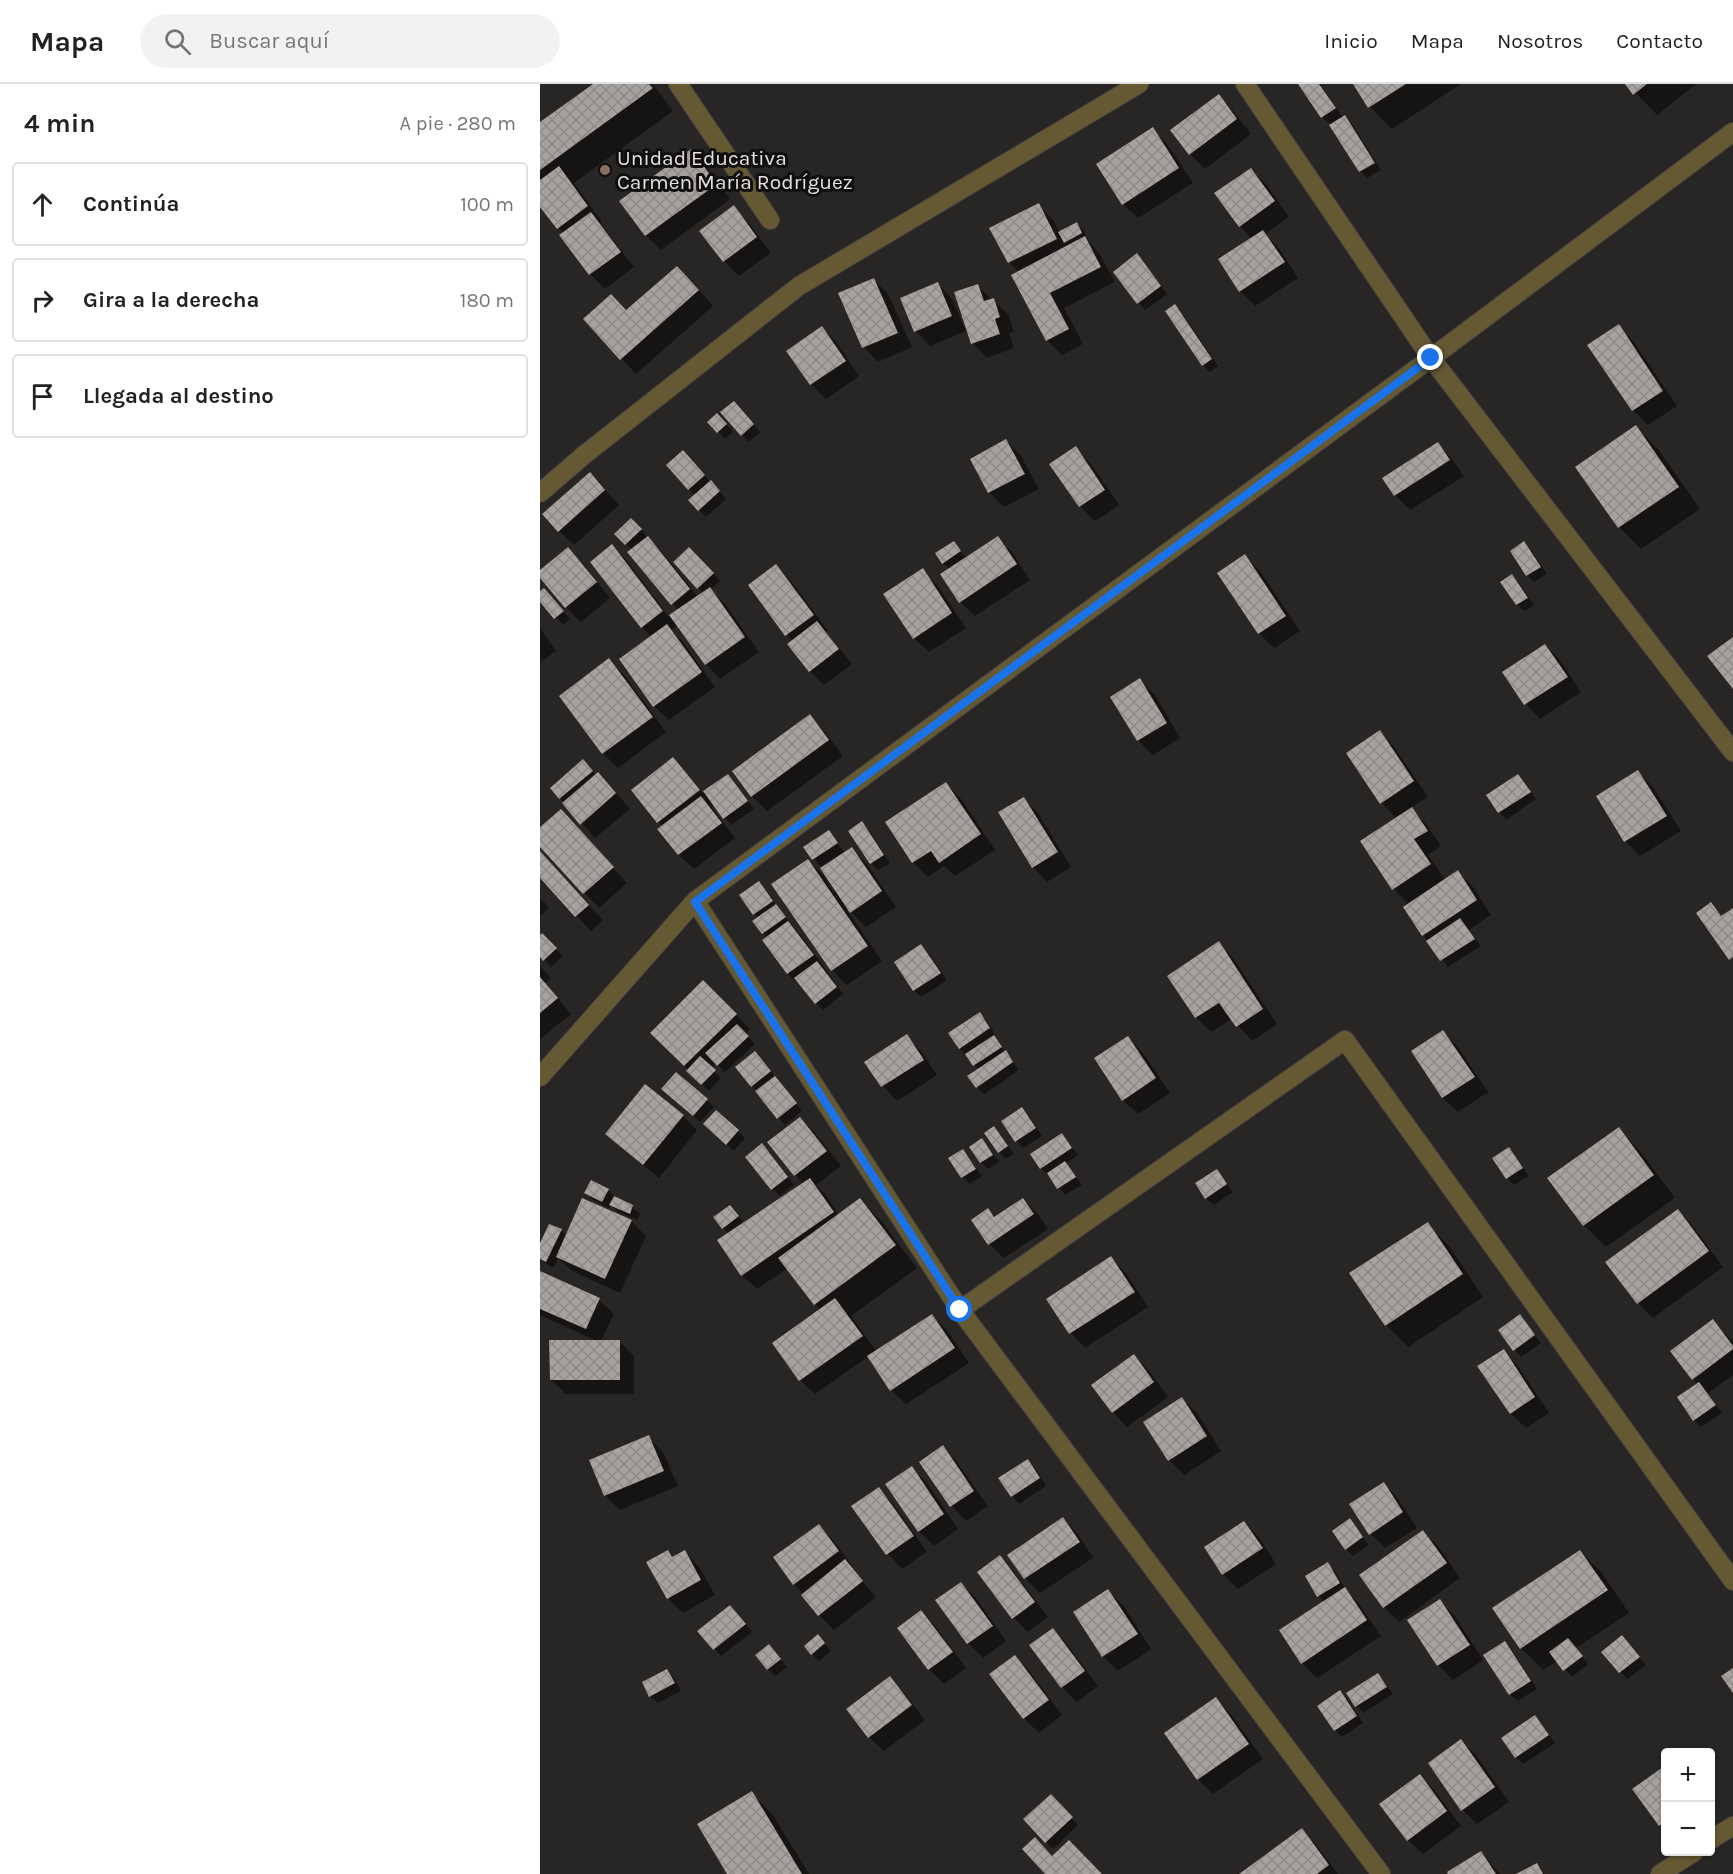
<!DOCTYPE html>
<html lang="es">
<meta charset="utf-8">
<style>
:root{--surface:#fff;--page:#f2f2f2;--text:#222;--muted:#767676;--line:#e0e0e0}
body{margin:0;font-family:Karla,sans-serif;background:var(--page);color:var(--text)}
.controls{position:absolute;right:18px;bottom:18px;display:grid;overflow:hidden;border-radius:6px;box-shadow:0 2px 4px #0004}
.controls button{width:54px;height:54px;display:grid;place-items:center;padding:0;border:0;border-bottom:2px solid var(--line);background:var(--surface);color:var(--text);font:30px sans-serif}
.stop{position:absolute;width:18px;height:18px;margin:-14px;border:4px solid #1a73e8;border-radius:50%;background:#fff}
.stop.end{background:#1a73e8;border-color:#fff;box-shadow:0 2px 6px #0008}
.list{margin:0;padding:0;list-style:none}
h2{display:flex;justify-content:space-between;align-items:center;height:78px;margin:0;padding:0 24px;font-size:26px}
h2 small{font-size:20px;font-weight:400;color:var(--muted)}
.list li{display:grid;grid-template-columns:39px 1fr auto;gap:18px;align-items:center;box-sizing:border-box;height:84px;margin:0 12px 12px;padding:0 12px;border:2px solid var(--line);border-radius:6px}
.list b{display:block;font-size:22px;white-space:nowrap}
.list em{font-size:20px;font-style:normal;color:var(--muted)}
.icon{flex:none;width:33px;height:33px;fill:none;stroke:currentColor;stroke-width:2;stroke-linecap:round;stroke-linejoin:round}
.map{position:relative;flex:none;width:1193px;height:1790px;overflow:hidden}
header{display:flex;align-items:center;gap:36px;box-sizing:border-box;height:84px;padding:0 30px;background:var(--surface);border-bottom:2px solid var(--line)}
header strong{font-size:28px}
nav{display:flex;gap:33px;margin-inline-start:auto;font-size:21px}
.search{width:420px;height:54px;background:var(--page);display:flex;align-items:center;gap:15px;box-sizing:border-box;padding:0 21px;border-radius:33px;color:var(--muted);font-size:22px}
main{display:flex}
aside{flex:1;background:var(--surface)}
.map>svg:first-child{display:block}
.shadow{fill:#0007}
.building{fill:url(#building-cross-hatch)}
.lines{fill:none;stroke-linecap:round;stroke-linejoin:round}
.minor-casing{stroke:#464442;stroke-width:20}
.minor{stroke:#655933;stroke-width:18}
.route{stroke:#1a73e8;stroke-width:8}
.education-dot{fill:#8d6e63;stroke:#100f0e;stroke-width:2}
.labels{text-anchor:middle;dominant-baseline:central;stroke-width:6;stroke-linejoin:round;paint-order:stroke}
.poi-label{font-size:21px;fill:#e2e1df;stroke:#100f0e;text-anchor:start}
</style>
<header>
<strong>Mapa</strong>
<div class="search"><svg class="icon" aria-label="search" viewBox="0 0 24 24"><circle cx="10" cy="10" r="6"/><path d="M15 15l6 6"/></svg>Buscar aquí</div>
<nav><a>Inicio</a><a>Mapa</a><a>Nosotros</a><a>Contacto</a></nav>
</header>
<main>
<aside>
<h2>4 min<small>A pie · 280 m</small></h2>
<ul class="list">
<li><svg class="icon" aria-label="ahead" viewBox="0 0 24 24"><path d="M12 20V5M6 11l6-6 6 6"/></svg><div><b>Continúa</b></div><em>100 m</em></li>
<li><svg class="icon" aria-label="right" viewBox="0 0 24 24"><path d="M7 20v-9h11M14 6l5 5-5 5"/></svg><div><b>Gira a la derecha</b></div><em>180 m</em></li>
<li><svg class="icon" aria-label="arrive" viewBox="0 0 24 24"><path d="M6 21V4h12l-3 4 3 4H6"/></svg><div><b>Llegada al destino</b></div></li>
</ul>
</aside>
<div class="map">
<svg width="1193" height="1790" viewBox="0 0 1193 1790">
<defs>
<pattern id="building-cross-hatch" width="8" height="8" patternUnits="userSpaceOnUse" patternTransform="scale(1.5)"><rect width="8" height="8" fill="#a5a2a0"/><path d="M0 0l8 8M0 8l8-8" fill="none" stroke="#8d8a89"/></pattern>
</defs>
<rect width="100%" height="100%" fill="#282624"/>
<!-- shadow -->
<path class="shadow" d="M55,0H113L133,27L34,99L62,138L60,139L94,183L65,205L50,190L24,150L0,120V40Z
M760,0H780L803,34L805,33L812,40L841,86L827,94L820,87L790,40L782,33Z
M815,0H921L852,45L830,23Z
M1087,0H1156L1117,31Z
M679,12L693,27L711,50L665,85L650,70Z
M612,45L627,60L653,99L598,134L583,120Z
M151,67L165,81L190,115L121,166L106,151Z
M711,86L726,100L749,133L725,150L738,163L758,194L715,222L700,207L680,176L712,155L700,142Z
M498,121L513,136L520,149L537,140L544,147L548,157L559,169L575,198L524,224L543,260L522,271L507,256L479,188L469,178L451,145Z
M193,123L208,138L231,169L199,192L184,177Z
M597,171L627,210L605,226L575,188Z
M333,195L348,210L372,263L338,278L324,263Z
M152,198L173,222L96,290L45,235L86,228Z
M398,200L412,215L426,247L390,262L376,247Z
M437,202L468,230L474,248L469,249L474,264L447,274L433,259Z
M635,222L642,229L678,282L670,288L663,281Z
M1078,242L1093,257L1137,322L1108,341L1093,326Z
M282,244L297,259L319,292L286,315L271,300Z
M201,326L220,348L209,358L202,351Z
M169,338H184L193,348L185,355Z
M1096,343L1118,365L1160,425L1101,465L1079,443L1037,383Z
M466,357L481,372L499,405L464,423L449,408Z
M898,360L912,375L924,392L870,426L855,411L844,394Z
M536,364L550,379L579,421L555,437L540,422Z
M150,375L186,415L166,433L159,426L155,412L149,405Z
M50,390L79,421L34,461L19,447Z
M91,436L122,468L158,513L164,509L158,504L156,472L180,497L170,506L185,520L219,568L180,595L166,580L138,541L131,546L142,557L175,603L129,636L114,622L112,553L102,543L72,462L87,477L129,533L138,526L92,466L76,450Z
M457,454L472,468L490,496L435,532L420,518L410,485L403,479L414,459L426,474Z
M984,459L991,466L1007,490L994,498L987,491Z
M28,465L43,480L70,514L41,538L26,523L0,491V488Z
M705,472L720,487L760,547L734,564L719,549L679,489Z
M236,482L251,497L288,547L286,548L312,580L284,601L270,587L253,558L210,501Z
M382,486L397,501L426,544L389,568L374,554Z
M972,492L979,499L994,521L984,527L977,520Z
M0,509L10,513L30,535L23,541L0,516Z
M0,544L16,567L0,578Z
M1005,561L1020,576L1041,608L1000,635L986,620L964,589Z
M69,576L84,591L126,648L78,684L63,669L21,612Z
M600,596L615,611L640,654L613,671L598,656Z
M270,632L284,647L303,672L227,727L212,712L194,687Z
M840,648L854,663L888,713L870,724L886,740L901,762L888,771L906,797L918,788L933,803L951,831L929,846L941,862L908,883L883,851L865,823L869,821L854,805L857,735L842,719L808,669Z
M133,675L163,709L188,692L214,725L191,741L175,720L171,723L195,754L154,785L139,771L120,745L123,743L93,706Z
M50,684L56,692L58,690L73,705L90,725L55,754L20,714Z
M1098,688L1113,703L1141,747L1100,772L1085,757L1058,713Z
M978,692L985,699L996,715L966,736L959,728L948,712Z
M406,700L421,715L455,766L415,792L404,782L388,793L373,778L347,739Z
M484,715L498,729L531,783L507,798L493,783Z
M322,739L329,746L350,779L338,786L331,779L310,747Z
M35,742L87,799L59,824L0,761V745Z
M289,748L305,769L312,765L326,779L356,823L326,843L308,825L307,826L342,877L307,901L292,886L233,801L268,777L283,791L294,808L297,807L282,784L265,763Z
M0,769L63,836L51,847L0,792Z
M219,799L243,829L251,841L263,854L303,910L283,926L248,890L224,856L228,854L223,849L218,834L201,812Z
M0,814L9,823L0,833Z
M2,851L23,872L11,883L0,871V852Z
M679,859L693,874L737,940L712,957L692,935L671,948L656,933L629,892Z
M381,862L388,869L407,896L381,913L374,906Z
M0,882L11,894L5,899L31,930L0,955Z
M163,898L210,945L206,950L215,960L185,988L176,979L171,984L181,994L169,1007L112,949Z
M440,930L447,937L456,952L454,953L479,986L444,1010L437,1003L439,986L420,964Z
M903,948L918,963L948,1008L918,1028L903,1014L873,968Z
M366,952L381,967L397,991L357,1017L343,1002L327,978Z
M588,954L603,969L630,1009L598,1030L583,1016Z
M222,976L262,1027L245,1041L212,1002Z
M130,1012L167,1016L174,1023L160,1038Z
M482,1025L489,1032L502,1052L483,1064L476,1057L463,1038Z
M143,1032L157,1046L119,1094L82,1064L67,1050Z
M260,1035L275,1049L301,1082L276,1101L285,1110L299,1131L320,1116L342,1138L377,1184L311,1232L337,1268L392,1232L407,1246L429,1279L366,1320L351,1306L329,1272L275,1310L260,1296L280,1226L248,1184L217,1205L202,1191L189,1150L183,1144L197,1130L204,1140L263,1100L229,1058Z
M454,1044L461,1051L474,1070L466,1075L459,1068Z
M1079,1045L1100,1067L1135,1114L1066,1163L1044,1141Z
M172,1047H198L205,1054L194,1067Z
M522,1051L538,1071L525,1080L542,1101L525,1111L509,1090L508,1091L501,1084Z
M441,1056L459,1078L448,1085L441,1078Z
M968,1065L975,1072L989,1092L974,1101L967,1094Z
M422,1067L429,1074L442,1092L430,1100L423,1093Z
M229,1068L254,1101L239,1112L207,1073Z
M677,1087L693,1108L673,1121L666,1114Z
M68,1106L75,1113L92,1123L100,1130L97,1136L78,1128L71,1121L69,1124L53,1116L46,1109Z
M483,1115L498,1130L508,1145L464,1174L449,1160L448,1126L456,1134Z
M1138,1127L1152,1141L1183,1183L1113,1234L1098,1219L1067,1178Z
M91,1137L106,1152L80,1209L32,1187L18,1174L14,1184L0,1176V1162L21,1146L27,1152Z
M887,1140L909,1162L943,1213L868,1263L846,1241Z
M571,1174L586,1189L608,1223L545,1264L531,1249L508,1215Z
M0,1189L59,1216L74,1230L61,1257H79L94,1272V1310H26L11,1296L57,1257L0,1231Z
M980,1232L1001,1259L981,1273L960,1247Z
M1173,1237L1193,1258V1291L1168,1309L1182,1329L1161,1343L1154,1336L1158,1300L1153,1295Z
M963,1267L978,1282L1009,1329L986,1344L971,1330L939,1283Z
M594,1272L609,1287L628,1313L587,1343L573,1328Z
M642,1315L657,1329L681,1367L644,1391L629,1376Z
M108,1353L123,1368L138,1402L80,1426L66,1412L51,1377Z
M403,1363L417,1378L448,1422L426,1437L412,1422L381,1378Z
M488,1377L495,1384L506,1402L479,1420L460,1395Z
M372,1384L387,1399L418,1445L394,1462L379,1447Z
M844,1400L858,1415L877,1444L845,1464L831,1450Z
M339,1405L353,1420L387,1468L362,1485L348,1470L313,1423Z
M523,1435L538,1450L553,1474L500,1509L485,1494L470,1471Z
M810,1436L829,1461L813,1472L806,1465Z
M704,1439L719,1453L736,1480L698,1505L683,1490Z
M279,1442L294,1457L313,1483L311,1484L336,1513L294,1546L279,1531L263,1512L264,1511L254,1500Z
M883,1448L898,1462L920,1494L859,1538L844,1523Z
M128,1467L134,1474L145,1468L159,1483L175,1511L143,1529L128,1514Z
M1040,1467L1062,1489L1089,1529L1036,1564L1048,1580L1032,1593L1018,1577L1003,1586L981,1564L954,1525Z
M460,1473L474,1488L508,1533L488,1548L474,1534Z
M788,1480L795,1487L806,1506L819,1520L841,1552L777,1594L762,1579L785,1518L779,1512Z
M421,1500L436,1514L466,1557L443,1574L428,1559Z
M568,1507L583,1521L611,1565L578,1587L563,1572Z
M899,1517L914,1531L943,1576L913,1596L898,1581Z
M381,1528L396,1543L426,1584L404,1600L389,1585L359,1544Z
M197,1530L212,1548L181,1572L160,1548Z
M513,1546L527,1560L558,1602L537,1618L522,1603Z
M278,1552L291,1567L279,1577L272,1570Z
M965,1559L972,1566L997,1605L977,1617L970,1610Z
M1089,1560L1106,1581L1087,1595L1063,1568Z
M229,1562L247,1583L235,1592L228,1585Z
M475,1573L490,1588L522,1631L499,1649L484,1634Z
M127,1587L134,1594L141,1607L118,1619L110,1612Z
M838,1591L853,1610L823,1629L808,1609Z
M350,1594L364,1609L385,1636L344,1667L329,1653Z
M800,1608L807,1615L823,1639L802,1653L795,1646Z
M675,1615L690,1629L723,1675L673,1710L658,1695L626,1650Z
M995,1633L1002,1640L1015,1659L983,1680L976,1673L964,1654Z
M921,1657L936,1671L969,1718L937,1740L923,1726Z
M1126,1683V1746L1120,1741Z
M880,1692L894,1706L921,1742L883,1770L868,1756Z
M211,1709L233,1731L269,1790H189Z
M511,1712L538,1741L513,1765L506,1758Z
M761,1746L776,1761L798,1790H702Z
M940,1768L960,1790H910Z"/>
<!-- building -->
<path class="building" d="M53,0H109L113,4L0,86V38Z
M758,0H779L796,24L781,34Z
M813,0H866L828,24Z
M1085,0H1107L1093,11Z
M679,10L697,35L649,71L630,46Z
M805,31L835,79L819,88L789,41Z
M613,43L639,84L582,121L556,80Z
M151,65L177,100L105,152L79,117Z
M19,82L48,122L17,145L0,123V96Z
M711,84L735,117L699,143L674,109Z
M499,119L517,155L468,179L449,144Z
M194,121L217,153L183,178L159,147Z
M51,128L81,168L49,191L19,151Z
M537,138L542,149L524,159L518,148Z
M723,146L745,178L699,208L678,175Z
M545,152L561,183L510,209L529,245L506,257L471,191Z
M597,169L621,202L597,220L573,188Z
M137,182L159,206L80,276L43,235L71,210L86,226Z
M334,194L358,249L322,264L298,209Z
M398,198L412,232L374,248L360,214Z
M438,200L444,217L454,214L460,233L455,235L460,250L431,260L414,208Z
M635,220L672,275L662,282L625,227Z
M1079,240L1123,307L1092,327L1047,261Z
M282,242L306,277L270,301L246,267Z
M194,317L214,340L201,352L180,328Z
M177,329L187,340L177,349L167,338Z
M1096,341L1139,403L1078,444L1035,383Z
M466,355L485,390L448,409L430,375Z
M898,358L910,376L854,412L842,394Z
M536,362L565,406L539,423L509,380Z
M143,366L165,391L148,406L126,381Z
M50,388L65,406L18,448L2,430Z
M171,396L180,407L158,427L148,416Z
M91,434L102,445L85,461L74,450Z
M108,452L150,505L131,521L87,468Z
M458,452L477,480L419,519L400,490Z
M414,457L421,467L402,480L395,469Z
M984,457L1001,483L986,492L970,467Z
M72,460L123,527L101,544L50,478Z
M28,463L57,498L25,524L0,494V486Z
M149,463L174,489L157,505L133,478Z
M705,470L746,532L718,550L677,489Z
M236,480L274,531L245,552L208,501Z
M383,484L412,529L373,555L343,510Z
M972,490L988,514L976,521L960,498Z
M170,503L205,553L165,581L129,531Z
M4,504L24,527L14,535L0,518V507Z
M277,537L299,565L269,588L247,560Z
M127,540L162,588L113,623L79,575Z
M1193,553V605L1167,572Z
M1005,560L1028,593L984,621L962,588Z
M69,574L113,633L62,670L19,612Z
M600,594L627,639L597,657L570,613Z
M270,630L289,656L211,713L192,687Z
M840,646L874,697L840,720L806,669Z
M133,673L160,706L117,739L91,706Z
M43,675L53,687L19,715L10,704Z
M1098,686L1127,732L1084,758L1056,712Z
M58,688L76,709L40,741L22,719Z
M188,690L208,717L183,735L163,707Z
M978,690L991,708L958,729L946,711Z
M406,698L441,750L399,779L391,767L372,779L345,738Z
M161,712L182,739L138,771L117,745Z
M484,713L518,768L492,784L458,728Z
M872,723L888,747L874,755L891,780L852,806L820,757Z
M21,725L74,783L43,810L0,763V743Z
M322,737L344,771L330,780L308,747Z
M289,746L298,759L272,776L263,763Z
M312,763L342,807L310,829L280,784Z
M0,767L49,821L35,833L0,794Z
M268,775L328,862L291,887L231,800Z
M918,786L937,816L882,852L863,823Z
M219,797L233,817L213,831L199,811Z
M1171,818L1181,832L1193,824V873L1189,876L1156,829Z
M236,820L246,833L222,850L212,837Z
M920,834L935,855L900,877L886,857Z
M248,837L274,871L247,890L222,856Z
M2,849L17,864L3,877L0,873V851Z
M679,857L723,925L696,943L679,919L655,934L627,892Z
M381,860L401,889L373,907L354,878Z
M277,877L297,903L275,920L254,894Z
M0,893L18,914L0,929Z
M163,896L197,930L144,982L110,949Z
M440,928L450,944L419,965L408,949Z
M197,940L209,952L177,982L165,969Z
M903,946L935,993L902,1014L871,967Z
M367,950L384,976L341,1003L324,978Z
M454,951L462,963L433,982L425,970Z
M588,952L616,994L582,1017L554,974Z
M466,966L473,978L436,1004L427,992Z
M215,967L231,987L211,1003L195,983Z
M160,972L176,986L161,1001L146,987Z
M136,988L168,1015L153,1032L121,1005Z
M235,992L257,1019L237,1035L215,1007Z
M105,1000L144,1031L103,1081L65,1050Z
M482,1023L496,1044L475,1058L461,1037Z
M176,1026L199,1046L186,1061L163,1040Z
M260,1033L287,1067L254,1092L227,1058Z
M454,1042L468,1062L458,1069L444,1049Z
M1079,1043L1114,1091L1043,1142L1007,1094Z
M522,1049L532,1064L500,1085L490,1070Z
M442,1054L453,1071L440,1079L429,1063Z
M222,1059L248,1093L231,1106L205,1073Z
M969,1063L983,1084L966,1095L952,1074Z
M423,1065L436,1085L421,1094L408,1074Z
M525,1077L536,1093L517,1105L507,1089Z
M677,1085L687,1100L665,1115L655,1099Z
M270,1094L294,1128L201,1192L177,1156Z
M51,1096L69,1105L62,1118L44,1109Z
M74,1112L93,1121L90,1130L69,1121Z
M42,1114L92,1136L65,1195L16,1173Z
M320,1114L356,1161L274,1221L238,1174Z
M483,1114L494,1130L448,1161L431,1136L448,1124L454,1133Z
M190,1121L199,1132L182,1145L173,1133Z
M1138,1125L1169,1167L1097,1220L1065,1178Z
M888,1138L923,1190L845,1242L809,1189Z
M9,1140L22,1145L6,1178L0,1175V1159Z
M571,1172L595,1208L529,1250L506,1215Z
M0,1187L60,1214L46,1245L0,1225Z
M295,1214L323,1252L259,1297L232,1259Z
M392,1230L415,1264L350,1307L327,1272Z
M980,1230L995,1251L973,1267L958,1246Z
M1173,1235L1193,1262V1265L1152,1296L1130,1267Z
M9,1256H80V1296H10Z
M964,1265L995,1313L970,1330L937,1282Z
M594,1270L614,1298L572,1329L551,1301Z
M1159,1298L1176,1321L1153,1337L1137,1313Z
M642,1313L667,1352L628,1377L603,1338Z
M109,1351L124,1387L64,1412L49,1376Z
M403,1361L434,1407L410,1423L379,1378Z
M488,1375L500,1394L471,1413L458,1394Z
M372,1382L404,1430L378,1448L345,1400Z
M844,1398L863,1428L829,1451L809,1420Z
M339,1403L374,1452L346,1471L311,1422Z
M523,1433L540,1458L484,1495L467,1471Z
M810,1434L823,1453L805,1466L792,1447Z
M704,1437L723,1464L682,1491L664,1463Z
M279,1440L299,1467L253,1501L233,1473Z
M883,1446L907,1479L843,1524L819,1491Z
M128,1466L132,1473L145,1466L161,1496L127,1515L106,1478Z
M1040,1466L1068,1506L980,1565L952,1524Z
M460,1471L495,1518L472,1535L437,1488Z
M305,1475L323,1497L278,1532L261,1511Z
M788,1478L800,1499L777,1513L765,1492Z
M421,1498L453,1542L427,1560L395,1516Z
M805,1503L827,1536L761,1580L739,1546Z
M568,1505L598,1550L562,1573L533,1528Z
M900,1515L930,1561L897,1582L867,1536Z
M190,1521L206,1540L173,1566L157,1547Z
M381,1526L413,1568L388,1586L357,1544Z
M513,1544L545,1587L521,1604L489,1561Z
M278,1550L285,1559L271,1571L264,1562Z
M1082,1551L1100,1573L1079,1589L1061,1568Z
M1028,1554L1043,1572L1023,1587L1009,1568Z
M965,1557L991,1597L969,1611L943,1571Z
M229,1560L241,1575L227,1586L215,1571Z
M475,1571L509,1616L483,1635L449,1590Z
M1193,1584V1609L1181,1592Z
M127,1585L135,1599L109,1613L102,1598Z
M838,1589L847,1603L815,1623L806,1609Z
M350,1592L372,1621L328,1654L306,1625Z
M800,1606L817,1632L794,1647L777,1622Z
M676,1613L709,1660L657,1696L624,1649Z
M995,1631L1009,1651L975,1674L961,1654Z
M921,1655L955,1703L921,1727L888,1679Z
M1126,1681V1737L1119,1742L1092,1705Z
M880,1690L907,1727L867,1757L839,1720Z
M212,1707L262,1790H187L157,1740Z
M511,1710L533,1733L505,1759L483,1735Z
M762,1744L789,1781L777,1790H699Z
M495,1753L512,1772L529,1756L562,1790H505L482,1765Z
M941,1767L956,1790H908L907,1788Z
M997,1779L1003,1790H976Z"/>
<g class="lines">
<!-- minor casing -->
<g class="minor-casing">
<path id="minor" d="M138,0L230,136
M705,0L891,274L1193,668
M0,409L44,371L259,202L599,0
M155,817L420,1226L841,1790
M0,993L155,817L891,274L1193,48
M420,1226L805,956L1193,1497
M1170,1756L1193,1742
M1120,1790L1154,1768"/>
</g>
<!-- minor -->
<use href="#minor" class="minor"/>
</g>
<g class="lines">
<!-- route -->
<path class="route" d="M420,1226L155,818L891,274"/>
</g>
<!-- markers -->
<circle class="education-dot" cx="65" cy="86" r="6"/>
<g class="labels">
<!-- poi labels -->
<g class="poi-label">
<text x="77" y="74">Unidad Educativa<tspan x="77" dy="24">Carmen María Rodríguez</tspan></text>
</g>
</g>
</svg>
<div class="controls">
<button>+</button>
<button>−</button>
</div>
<div class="stop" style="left:420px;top:1226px"></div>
<div class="stop end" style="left:891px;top:274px"></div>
</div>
</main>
